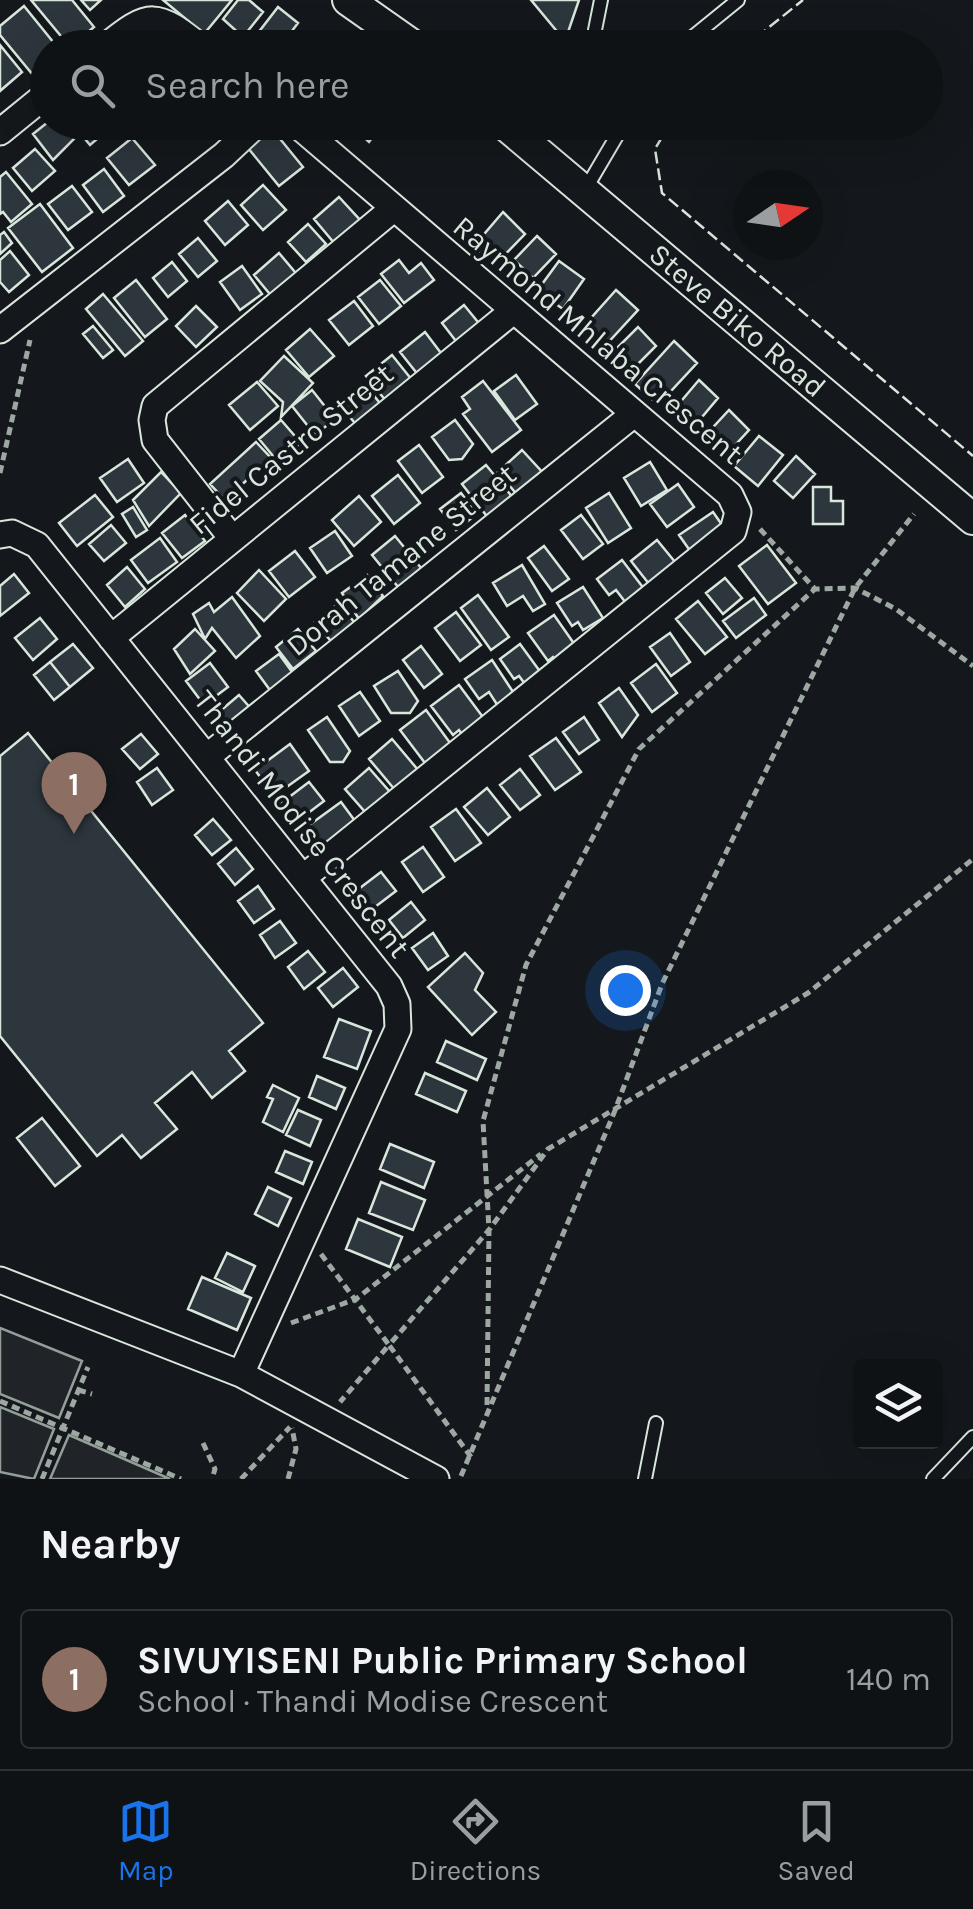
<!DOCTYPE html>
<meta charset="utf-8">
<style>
:root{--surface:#0f1215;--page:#1d2022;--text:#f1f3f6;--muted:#9b9ea0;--line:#2f3234;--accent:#1a73e8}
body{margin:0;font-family:Karla,sans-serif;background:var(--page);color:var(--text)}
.controls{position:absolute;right:30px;bottom:30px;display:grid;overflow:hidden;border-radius:10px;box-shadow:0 10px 40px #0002}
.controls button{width:90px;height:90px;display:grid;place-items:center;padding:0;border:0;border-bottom:2px solid var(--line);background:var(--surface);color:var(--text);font:50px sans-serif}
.compass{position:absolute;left:733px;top:170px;width:90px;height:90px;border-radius:50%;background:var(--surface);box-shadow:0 10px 40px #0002;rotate:77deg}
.you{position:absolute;left:625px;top:990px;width:35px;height:35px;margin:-25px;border:8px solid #fff;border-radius:50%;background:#1a73e8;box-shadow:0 0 0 15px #1a73e833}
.badge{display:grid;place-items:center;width:65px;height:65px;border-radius:50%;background:var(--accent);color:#fff;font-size:32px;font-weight:700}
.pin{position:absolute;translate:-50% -82px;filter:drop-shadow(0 2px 5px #0008)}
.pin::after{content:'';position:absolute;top:52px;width:35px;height:30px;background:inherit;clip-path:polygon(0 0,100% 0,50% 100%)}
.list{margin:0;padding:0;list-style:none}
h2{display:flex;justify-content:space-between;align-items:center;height:130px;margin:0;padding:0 40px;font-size:42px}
h2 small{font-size:32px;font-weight:400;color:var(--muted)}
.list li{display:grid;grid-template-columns:65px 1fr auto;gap:30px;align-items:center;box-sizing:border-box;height:140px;margin:0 20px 20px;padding:0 20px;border:2px solid var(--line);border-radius:10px}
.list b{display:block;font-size:38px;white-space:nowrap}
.list p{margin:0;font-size:32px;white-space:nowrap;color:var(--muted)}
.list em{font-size:32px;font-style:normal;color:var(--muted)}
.icon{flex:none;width:55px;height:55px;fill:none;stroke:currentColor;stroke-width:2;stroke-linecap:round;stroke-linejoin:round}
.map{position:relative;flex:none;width:973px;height:1479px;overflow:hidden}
.search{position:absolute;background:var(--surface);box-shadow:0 10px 40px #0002;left:30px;right:30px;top:30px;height:110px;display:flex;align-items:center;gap:25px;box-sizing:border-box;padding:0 35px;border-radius:55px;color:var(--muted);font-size:38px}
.sheet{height:290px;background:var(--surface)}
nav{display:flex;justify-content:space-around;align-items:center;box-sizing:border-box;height:140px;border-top:2px solid var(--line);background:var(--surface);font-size:28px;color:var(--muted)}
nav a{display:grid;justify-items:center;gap:5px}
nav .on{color:var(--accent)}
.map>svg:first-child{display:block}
.green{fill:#202428;stroke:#939e99;stroke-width:2.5}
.building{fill:#2c363c;stroke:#d8e6dc;stroke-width:2.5}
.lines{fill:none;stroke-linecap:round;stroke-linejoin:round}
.service-casing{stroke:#d8e6dc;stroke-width:16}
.minor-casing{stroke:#d8e6dc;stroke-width:29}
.tertiary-casing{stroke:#d8e6dc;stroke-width:34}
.path{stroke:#9da8a2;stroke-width:5;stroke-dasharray:8 5;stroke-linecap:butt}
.service{stroke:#14181c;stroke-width:12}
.minor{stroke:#14181c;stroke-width:25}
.tertiary{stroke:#14181c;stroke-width:30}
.fence{stroke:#d8e6dc;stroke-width:2.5;stroke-dasharray:12 5;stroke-linecap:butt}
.labels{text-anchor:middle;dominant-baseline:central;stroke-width:8;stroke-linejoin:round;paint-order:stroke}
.street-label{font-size:30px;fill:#d8e6dc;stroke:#14181c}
</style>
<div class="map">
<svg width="973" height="1479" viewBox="0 0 973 1479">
<rect width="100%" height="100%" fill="#14181c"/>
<!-- green -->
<path class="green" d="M0,1328L82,1361L59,1418L0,1394Z
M0,1407L54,1429L34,1479L0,1472Z
M69,1435L170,1479H50Z"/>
<!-- building -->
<path class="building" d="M31,0H72L94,27L70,47Z
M81,0H101L90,10Z
M163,0H232L204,34Z
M238,0H249L263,12L243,37L223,19Z
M531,0H579L565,41Z
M24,6L58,48H48V63L33,75L0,35V26Z
M278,7L298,23L279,48H259L251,42Z
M0,45L22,72L0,91Z
M48,122H63L75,138L53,160L33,134Z
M71,122H117L90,145Z
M347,122H384L369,142Z
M272,129L303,167L279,186L248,148Z
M132,138L155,165L129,185L107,158Z
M35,149L55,171L32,191L13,168Z
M104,169L124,196L103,212L83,185Z
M6,172L32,204L11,222L3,212L0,214V177Z
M263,185L286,210L263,230L241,205Z
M72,186L92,212L68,230L48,204Z
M339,197L361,221L335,244L314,219Z
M228,201L248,225L225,245L205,221Z
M40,204L73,248L42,272L8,228Z
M503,212L525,234L495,265L474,246Z
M308,224L326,244L306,262L288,242Z
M4,232L12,243L0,254V235Z
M537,236L556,254L533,278L514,260Z
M198,238L217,261L198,277L179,254Z
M10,251L29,275L9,292L0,282V260Z
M279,253L300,278L274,299L254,275Z
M399,260L409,273L421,263L434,280L404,303L381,274Z
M559,261L584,279L563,309L537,291Z
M172,262L187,281L168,297L153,278Z
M242,266L262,294L240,310L220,282Z
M136,280L167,319L145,337L114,298Z
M380,280L401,306L379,324L358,297Z
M616,290L638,310L604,347L583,327Z
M103,294L143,341L125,356L86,309Z
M354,301L373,326L349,345L329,320Z
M464,305L482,327L459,345L442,323Z
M196,306L217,327L196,347L176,326Z
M93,326L113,350L103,358L83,334Z
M638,327L656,346L633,369L614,351Z
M310,329L334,356L309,377L286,350Z
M425,332L444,357L419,376L400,352Z
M674,341L697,363L658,405L635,384Z
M392,355L412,380L386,401L366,376Z
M284,356L313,383L281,417L283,402L260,381Z
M516,375L537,404L515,420L494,391Z
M699,380L718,398L697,423L677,406Z
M483,381L521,430L492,452L463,414L470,409L462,397Z
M257,382L278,406L250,430L229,405Z
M367,387L383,407L358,427L341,406Z
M312,390L335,419L315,435L292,406Z
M729,410L749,430L725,456L705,436Z
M281,420L301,443L278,462L259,439Z
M455,420L473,444L462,459L449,460L432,437Z
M759,436L783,455L758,486L734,466Z
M256,442L271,458L225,500L210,484Z
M419,445L443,477L422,493L398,461Z
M522,450L544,474L519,497L498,472Z
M796,456L815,474L793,498L774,481Z
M128,459L144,483L117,502L100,478Z
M650,462L667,490L641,506L624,478Z
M486,465L514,499L489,519L462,484Z
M161,472L181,493L149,526L133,500Z
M398,475L420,503L394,524L372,496Z
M678,484L694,507L667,527L650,504Z
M813,487H831V501H843V524H813Z
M461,493L477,514L456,530L440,509Z
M609,493L631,528L608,543L586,508Z
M95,495L113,517L77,546L59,523Z
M359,496L381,522L354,546L332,520Z
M133,507L147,530L136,537L122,514Z
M713,512L727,532L693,555L679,535Z
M185,515L205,541L182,558L162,533Z
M581,515L603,544L583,559L561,530Z
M111,525L126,543L104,561L89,544Z
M335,531L352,556L327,573L310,548Z
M395,536L426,574L403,593L372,555Z
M160,538L177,562L148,583L131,560Z
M657,540L680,568L653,589L631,561Z
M767,545L796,583L768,604L739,566Z
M544,546L569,579L552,591L528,558Z
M295,551L315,577L289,597L269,571Z
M622,560L648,594L626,603L616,590L609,595L597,579Z
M522,565L545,604L533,611L523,596L507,606L493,583Z
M127,567L145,589L125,607L107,585Z
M259,570L286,599L264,621L237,593Z
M14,574L29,593L0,616V586Z
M367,575L383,596L359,619L342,593Z
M725,578L742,598L723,614L706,593Z
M583,587L603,618L583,630L578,622L572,626L557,603Z
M478,595L509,637L491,650L461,608Z
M232,597L260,636L236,658L212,628L205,639L193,614L209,603L214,612Z
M754,598L766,615L736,638L723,621Z
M698,601L727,637L705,654L676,619Z
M339,603L358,627L335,646L315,622Z
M456,612L481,645L460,661L435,628Z
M554,615L575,645L559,665L553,657L548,661L528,633Z
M40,618L57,639L33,660L15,638Z
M195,629L215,651L190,674L174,649Z
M298,629L316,651L293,669L276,647Z
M670,633L690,662L671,676L650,647Z
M73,644L93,668L70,687L50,662Z
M520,644L544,677L528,688L519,676L514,679L500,659Z
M421,646L442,674L424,688L403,660Z
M279,654L298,680L275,697L256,671Z
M492,660L515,695L498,706L489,692L479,699L465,679Z
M50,662L70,687L54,700L34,675Z
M210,663L228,687L204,705L186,681Z
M656,664L677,693L652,712L631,683Z
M398,671L418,701L410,713H391L374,686Z
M459,685L488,724L466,740L459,730L453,735L431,706Z
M619,688L638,715L622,737L599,703Z
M360,692L380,721L359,736L339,706Z
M239,695L253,711L226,734L212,718Z
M426,710L453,747L428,767L400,730Z
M327,717L350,751L343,762H330L308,730Z
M584,717L599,740L579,754L563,732Z
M28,733L263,1023L229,1051L245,1071L212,1098L192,1072L155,1103L177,1129L141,1158L122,1135L97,1156L0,1036V756Z
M141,734L158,754L140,769L122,749Z
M556,738L581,772L555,790L530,756Z
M392,739L424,777L401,797L369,759Z
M290,744L309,771L274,796L255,770Z
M157,768L173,790L152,805L137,782Z
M369,768L397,800L373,821L345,789Z
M520,769L540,795L520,810L500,785Z
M309,782L324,801L295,823L280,804Z
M487,788L510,817L488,835L464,807Z
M341,802L358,825L318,855L301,831Z
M456,809L481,843L455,861L431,827Z
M213,819L231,840L212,855L195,835Z
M423,847L444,877L423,892L402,862Z
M236,848L253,869L235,885L218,864Z
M381,872L396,891L371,910L356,891Z
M258,886L274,909L254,923L238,901Z
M411,902L425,920L403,938L389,920Z
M280,921L296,943L275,958L260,935Z
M433,933L448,956L428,970L412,948Z
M308,951L325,972L304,989L288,967Z
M465,953L483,973L475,990L496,1012L472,1035L428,987Z
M343,968L358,987L333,1007L318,988Z
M339,1019L371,1031L357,1069L324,1057Z
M446,1041L486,1059L477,1080L437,1062Z
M425,1073L466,1091L457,1112L416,1094Z
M317,1076L345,1088L336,1109L309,1097Z
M273,1085L299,1098L283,1132L263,1122L273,1099L267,1097Z
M298,1110L321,1120L310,1146L286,1135Z
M42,1118L80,1166L55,1186L17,1138Z
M390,1144L434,1162L424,1188L380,1169Z
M285,1151L312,1162L303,1184L276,1172Z
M381,1182L425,1200L413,1230L369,1213Z
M268,1187L291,1198L278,1226L255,1214Z
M358,1219L402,1237L390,1267L346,1249Z
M227,1253L255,1266L243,1292L215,1278Z
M202,1277L251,1298L237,1330L188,1309Z"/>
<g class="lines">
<!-- service casing -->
<g class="service-casing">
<path id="service" d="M598,48L595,30L601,0
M679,48L738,0
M585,190L625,122
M645,1479L656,1423
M933,1479L973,1437"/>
</g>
<!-- minor casing -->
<g class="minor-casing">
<path id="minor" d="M104,48C151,10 155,11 202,48
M294,122L730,495L738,512L733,531L304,877
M0,132L48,93
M0,330L224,155L259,122
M0,535L12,533L37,545L389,986L397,1004L398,1029L241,1374
M231,537L155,440L152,420L155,406L393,209
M111,638L513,311
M208,756L634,414
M0,1280L241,1374L436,1479"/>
</g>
<!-- tertiary casing -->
<g class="tertiary-casing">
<g id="tertiary">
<path d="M348,0L412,45"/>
<path id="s1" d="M502,122L973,519"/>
</g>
</g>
<!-- path -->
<path class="path" d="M0,473L30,340
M760,529L815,589L855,588L896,609L973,666
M321,1254L389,1345L340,1402
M291,1323L356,1299L541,1154
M78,1390L92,1394
M0,1401L181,1479
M487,1405L489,1230L483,1121L526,965L639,749L815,589
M203,1443L215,1469L212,1479
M471,1457L389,1345L489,1230L548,1149L808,993L973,859
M461,1476L614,1113L662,984L855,588L914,514
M42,1479L88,1367
M241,1479L290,1427
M288,1479L296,1449L292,1428"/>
<!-- service -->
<use href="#service" class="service"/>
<!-- minor -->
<use href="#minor" class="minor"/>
<!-- tertiary -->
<use href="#tertiary" class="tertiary"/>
<!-- fence -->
<path class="fence" d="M743,48L803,0
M671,122L655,149L662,193L973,456"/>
</g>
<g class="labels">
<!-- street labels -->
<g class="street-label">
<text stroke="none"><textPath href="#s1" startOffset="308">Steve Biko Road</textPath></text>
<text transform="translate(598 340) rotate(40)">Raymond Mhlaba Crescent</text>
<text transform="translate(291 449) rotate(-39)">Fidel Castro Street</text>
<text transform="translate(401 560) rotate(-39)">Dorah Tamane Street</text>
<text transform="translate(302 824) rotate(52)">Thandi Modise Crescent</text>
</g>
</g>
</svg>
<div class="controls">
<button><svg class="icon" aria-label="layers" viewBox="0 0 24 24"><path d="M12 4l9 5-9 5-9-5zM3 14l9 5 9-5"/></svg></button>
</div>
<svg class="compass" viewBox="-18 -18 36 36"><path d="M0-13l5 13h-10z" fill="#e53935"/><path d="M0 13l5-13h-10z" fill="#9b9ea0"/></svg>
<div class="you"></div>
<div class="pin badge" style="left:74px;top:834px;background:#8d6e63">1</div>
<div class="search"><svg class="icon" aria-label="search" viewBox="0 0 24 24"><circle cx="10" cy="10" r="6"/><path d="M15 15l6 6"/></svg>Search here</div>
</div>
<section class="sheet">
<h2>Nearby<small></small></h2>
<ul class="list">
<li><span class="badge" style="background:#8d6e63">1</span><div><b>SIVUYISENI Public Primary School</b><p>School · Thandi Modise Crescent</p></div><em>140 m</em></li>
</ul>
</section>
<nav>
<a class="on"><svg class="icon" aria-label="map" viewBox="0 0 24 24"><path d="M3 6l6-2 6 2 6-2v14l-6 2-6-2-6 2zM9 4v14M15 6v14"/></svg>Map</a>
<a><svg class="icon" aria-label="directions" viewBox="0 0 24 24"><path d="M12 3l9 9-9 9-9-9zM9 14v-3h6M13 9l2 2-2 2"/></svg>Directions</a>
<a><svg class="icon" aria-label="saved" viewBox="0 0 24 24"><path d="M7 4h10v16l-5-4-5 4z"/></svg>Saved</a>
</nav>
